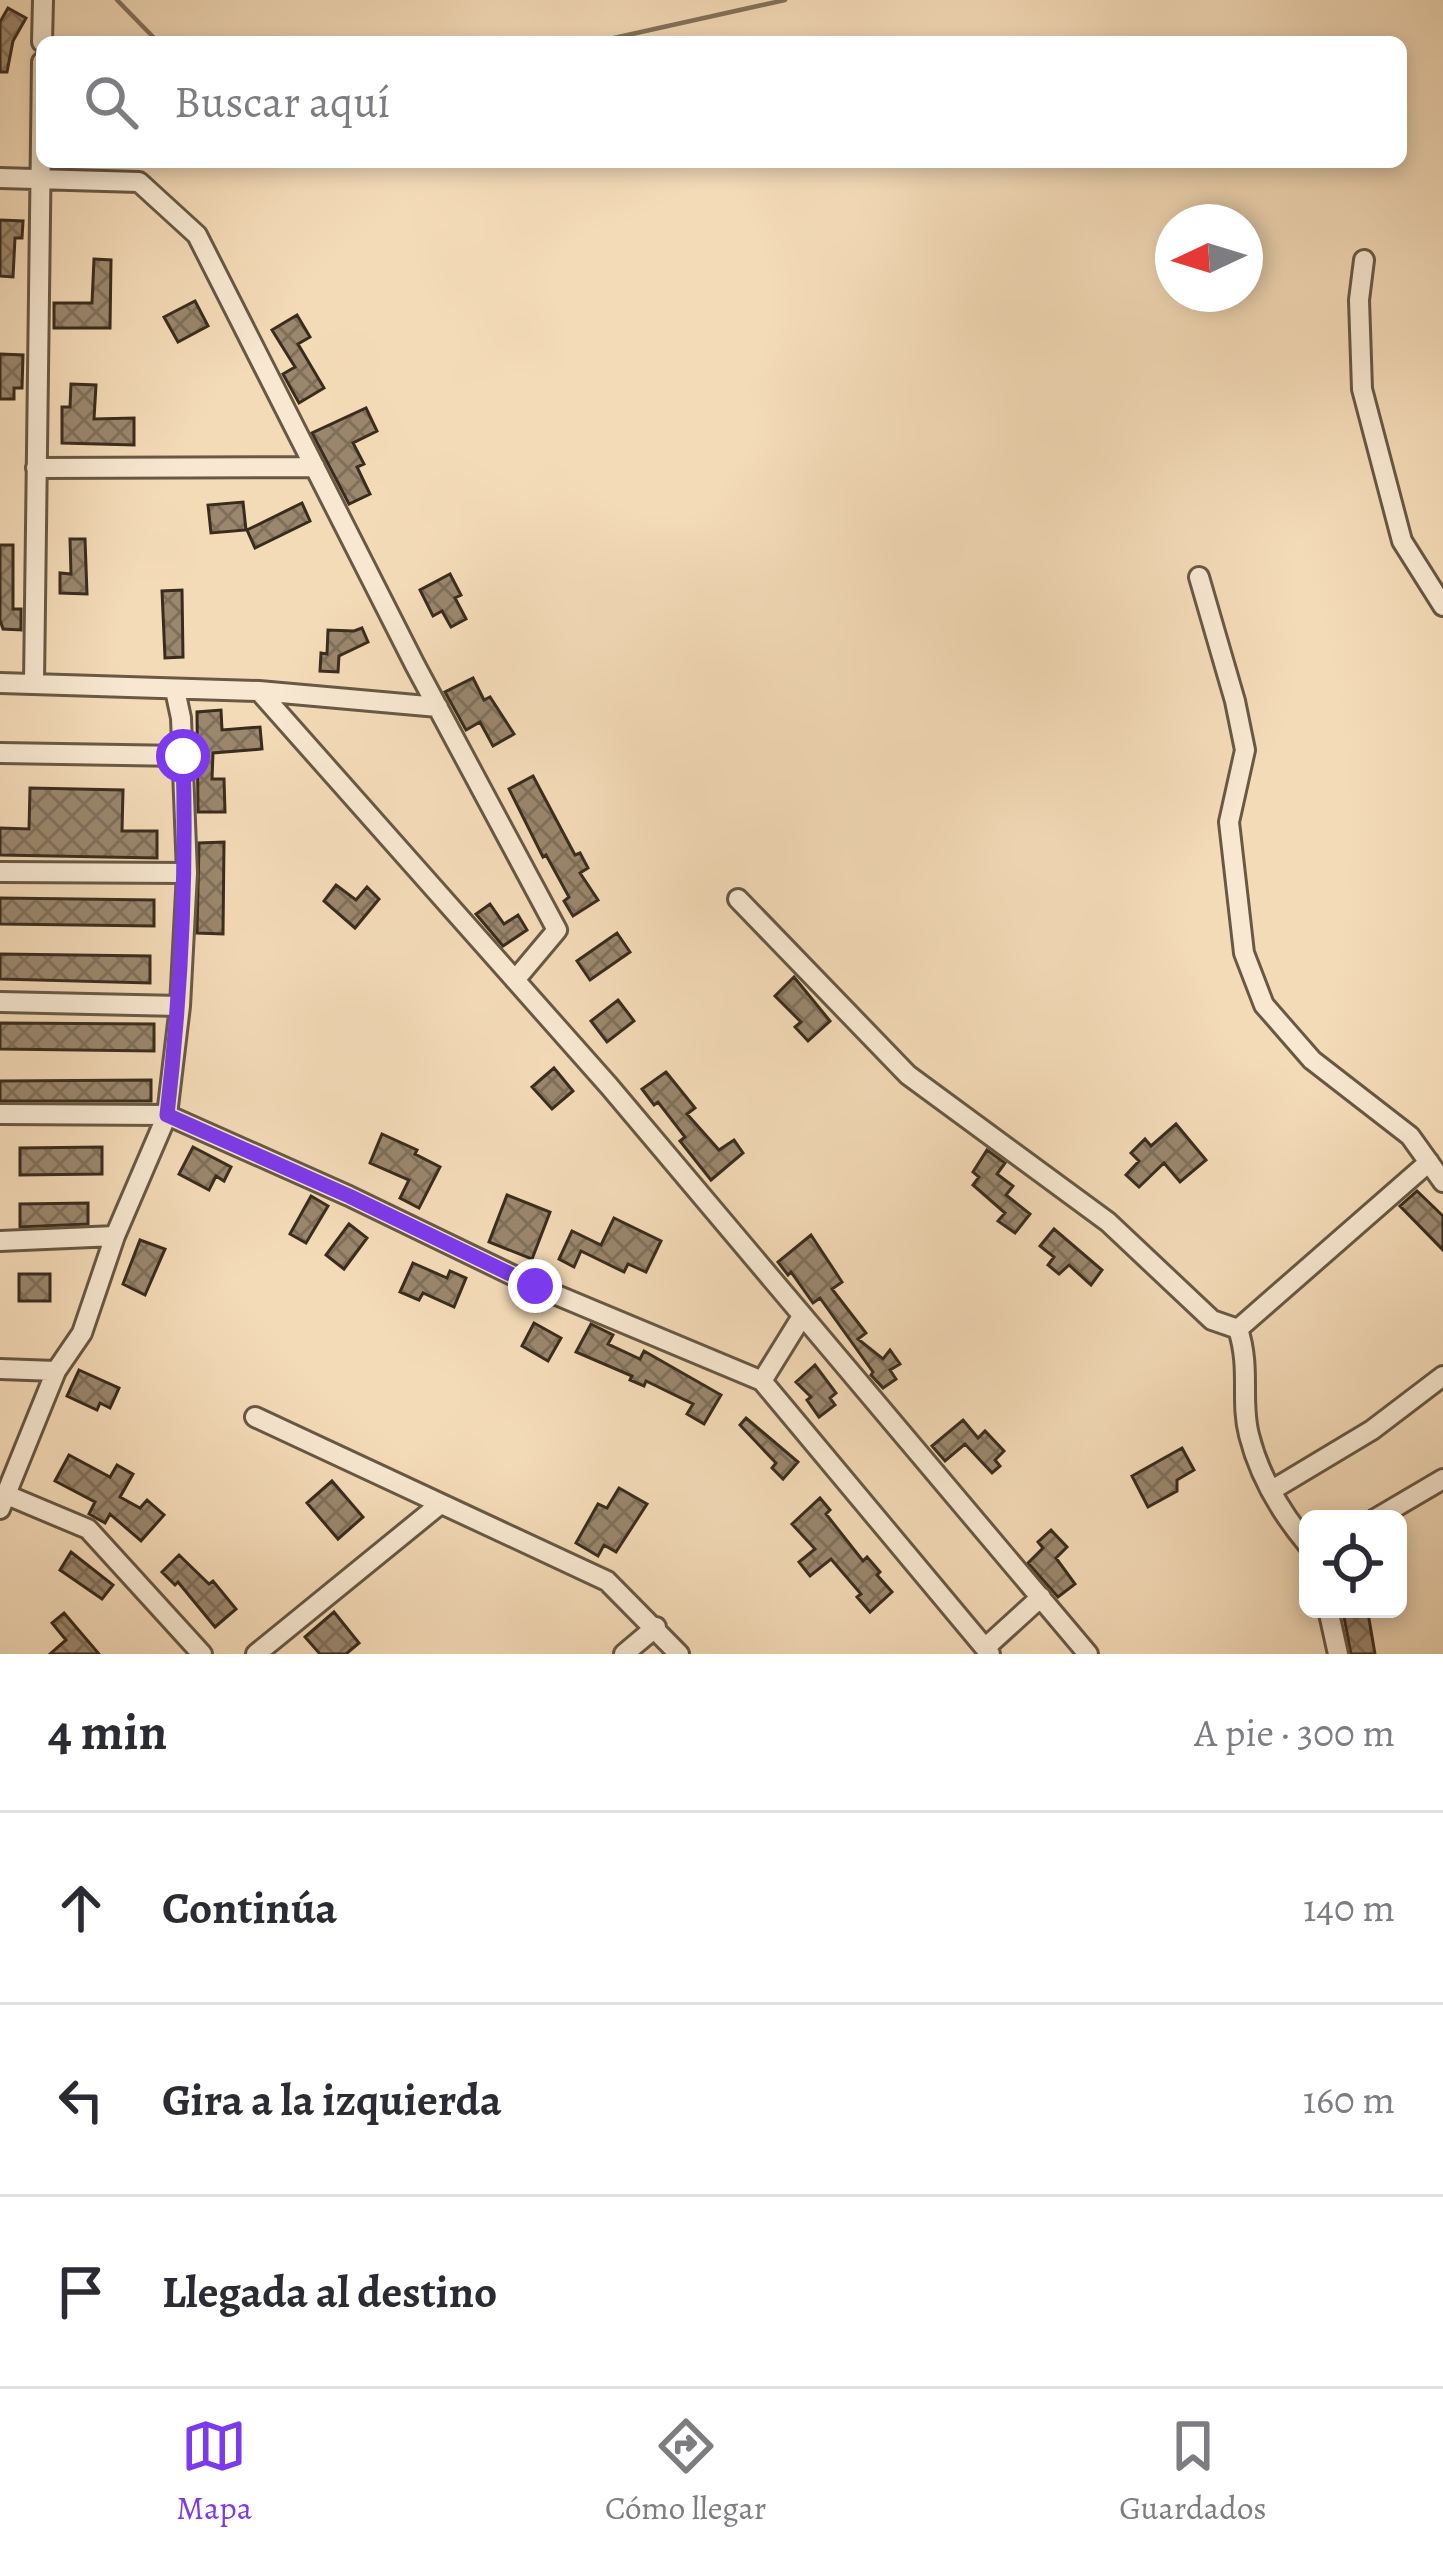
<!DOCTYPE html>
<html lang="es">
<meta charset="utf-8">
<style>
:root{--surface:#fff;--page:#f7f7f7;--text:#2b2b33;--muted:#7c7c81;--line:#e1e1e2;--accent:#7c3aed}
body{margin:0;font-family:Alegreya,serif;background:var(--page);color:var(--text)}
.controls{position:absolute;right:36px;bottom:36px;display:grid;overflow:hidden;border-radius:18px;box-shadow:0 6px 18px #0003}
.controls button{width:108px;height:108px;display:grid;place-items:center;padding:0;border:0;border-bottom:3px solid var(--line);background:var(--surface);color:var(--text);font:60px sans-serif}
.compass{position:absolute;left:1155px;top:204px;width:108px;height:108px;border-radius:50%;background:var(--surface);box-shadow:0 6px 18px #0003;rotate:266deg}
.stop{position:absolute;width:36px;height:36px;margin:-27px;border:9px solid #7c3aed;border-radius:50%;background:#fff}
.stop.end{background:#7c3aed;border-color:#fff;box-shadow:0 3px 12px #0008}
.list{margin:0;padding:0;list-style:none}
h2{display:flex;justify-content:space-between;align-items:center;height:156px;margin:0;padding:0 48px;font-size:51px}
h2 small{font-size:39px;font-weight:400;color:var(--muted)}
.list li{display:grid;grid-template-columns:78px 1fr auto;gap:36px;align-items:center;box-sizing:border-box;height:192px;padding:0 48px;border-top:3px solid var(--line)}
.list b{display:block;font-size:45px;white-space:nowrap}
.list em{font-size:39px;font-style:normal;color:var(--muted)}
.icon{flex:none;width:66px;height:66px;fill:none;stroke:currentColor;stroke-width:2;stroke-linecap:round;stroke-linejoin:round}
.map{position:relative;flex:none;width:1443px;height:1654px;overflow:hidden}
.search{position:absolute;background:var(--surface);box-shadow:0 6px 18px #0003;left:36px;right:36px;top:36px;height:132px;display:flex;align-items:center;gap:30px;box-sizing:border-box;padding:0 42px;border-radius:18px;color:var(--muted);font-size:45px}
.sheet{height:732px;background:var(--surface)}
nav{display:flex;justify-content:space-around;align-items:center;box-sizing:border-box;height:168px;border-top:3px solid var(--line);background:var(--surface);font-size:33px;color:var(--muted)}
nav a{display:grid;justify-items:center;gap:6px}
nav .on{color:var(--accent)}
.map>svg:first-child{display:block}
.lines{fill:none;stroke-linecap:round;stroke-linejoin:round}
.stream{stroke:#84725a;stroke-width:4.5}
.building{fill:url(#building-cross-hatch);stroke:#3a2c1d;stroke-width:3}
.street-casing{stroke:#685844;stroke-width:24}
.street{stroke:#f8e8d1;stroke-width:18}
.route{stroke:#7c3aed;stroke-width:15}
</style>
<div class="map">
<svg width="1443" height="1654" viewBox="0 0 1443 1654">
<defs>
<pattern id="building-cross-hatch" width="8" height="8" patternUnits="userSpaceOnUse" patternTransform="scale(3)"><rect width="8" height="8" fill="#9b876e"/><path d="M0 0l8 8M0 8l8-8" fill="none" stroke="#7f6f5a"/></pattern>
</defs>
<rect width="100%" height="100%" fill="#f4dbb8"/>
<filter id="stains"><feTurbulence type="fractalNoise" baseFrequency=".00167" numOctaves="4"/><feColorMatrix values="0 0 0 0 .2 0 0 0 0 .09 0 0 0 0 .02 0 0 0 .5 -.17"/></filter>
<radialGradient id="worn" r=".72"><stop offset=".6" stop-color="#630" stop-opacity="0"/><stop offset="1" stop-color="#630" stop-opacity=".3"/></radialGradient>
<g class="lines">
<!-- stream -->
<path class="stream" d="M117,0L158,42
M596,42L785,0"/>
</g>
<!-- building -->
<path class="building" d="M8,8L26,18L13,41L7,72H0V22Z
M0,220L23,221L22,238H15L13,277L0,276Z
M94,259L111,260L110,328H54V303H92Z
M195,301L208,326L178,342L164,317Z
M297,315L310,337L298,344L324,388L299,403L283,374L295,367L272,330Z
M0,354L23,355L22,388H14V399H0Z
M71,384L96,385L94,419L134,418V445L62,443V407H70Z
M366,408L377,431L353,443L364,464L357,467L370,494L349,504L312,433Z
M243,502L246,530L211,533L208,505Z
M302,503L310,521L255,548L247,530Z
M70,539H85L87,594L60,593V573L71,574Z
M0,545H13V609H21V630L3,629L0,620Z
M450,574L461,595L455,598L466,619L451,627L442,611L433,616L420,590Z
M182,590L183,657L165,658L162,591Z
M362,628L368,642L339,656L338,672L320,671L321,653L327,654L328,630L354,631Z
M473,678L484,700L490,697L514,734L493,746L480,722L466,730L445,692Z
M221,710L222,730L260,727L262,749L213,753L212,779H224L225,812H198L197,712Z
M533,776L575,855L580,853L588,868L580,873L598,900L573,916L564,901L569,897L546,855L543,857L509,789Z
M30,788L123,790L122,831H157V858L0,855V828L29,829Z
M224,842L223,934L197,933L199,843Z
M336,885L356,900L367,887L379,899L355,928L324,901Z
M0,898L154,900V926L0,924Z
M490,904L504,924L518,915L527,930L503,946L476,914Z
M617,933L630,952L590,980L577,961Z
M0,954L150,956V983L0,979Z
M794,977L830,1021L808,1041L795,1027L801,1022L775,996Z
M618,1000L634,1021L607,1042L591,1021Z
M0,1023L154,1024V1051L0,1049Z
M554,1068L573,1091L552,1109L532,1087Z
M666,1072L695,1108L687,1114L719,1150L734,1140L743,1153L711,1180L680,1141L685,1137L658,1102L654,1105L642,1089Z
M151,1080V1101H0V1081Z
M1176,1124L1206,1160L1180,1182L1164,1163L1139,1187L1126,1175L1139,1161L1131,1153L1145,1139L1151,1146Z
M382,1134L417,1150L415,1154L440,1167L419,1208L400,1198L409,1180L370,1163Z
M102,1147V1174L20,1175V1148Z
M193,1147L231,1167L224,1181L216,1176L209,1190L179,1174Z
M987,1150L1005,1163L997,1174L1013,1186L1006,1195L1030,1214L1015,1233L998,1221L1005,1213L973,1185L979,1177L973,1172Z
M1417,1191L1443,1216V1250L1400,1206Z
M507,1195L550,1212L532,1259L489,1242Z
M311,1196L328,1206L306,1243L290,1234Z
M88,1203V1224L20,1227V1204Z
M614,1218L661,1241L646,1272L628,1264L624,1272L581,1251L574,1267L559,1259L572,1231L601,1245Z
M349,1224L367,1238L344,1269L326,1255Z
M1054,1229L1102,1270L1091,1285L1069,1265L1059,1274L1048,1265L1054,1257L1040,1246Z
M811,1235L842,1282L832,1289L866,1333L858,1339L883,1359L890,1350L900,1364L890,1370L896,1379L883,1388L871,1375L873,1372L820,1298L813,1303L791,1272L788,1275L778,1262Z
M140,1240L165,1249L145,1295L123,1284Z
M413,1263L447,1278L450,1271L466,1278L454,1307L423,1293L419,1300L400,1292Z
M19,1274H50V1301H19Z
M534,1323L561,1338L548,1361L522,1346Z
M591,1324L613,1335L608,1344L640,1359L644,1351L721,1395L704,1424L687,1414L693,1404L646,1381L644,1386L630,1380L632,1376L576,1352Z
M815,1365L836,1393L830,1398L835,1405L819,1417L807,1400L811,1397L796,1382Z
M79,1370L119,1388L110,1408L100,1403L97,1410L67,1396Z
M746,1418L798,1462L783,1479L772,1468L776,1463L740,1425Z
M963,1420L978,1438L985,1431L1004,1451L995,1460L1000,1466L992,1473L965,1444L945,1461L932,1446Z
M1182,1448L1194,1470L1177,1480V1491L1148,1507L1132,1476Z
M69,1455L110,1477L117,1465L133,1474L120,1497L140,1508L147,1500L164,1515L141,1541L110,1514L105,1523L89,1514L95,1502L55,1481Z
M332,1481L363,1517L338,1539L307,1503Z
M619,1488L647,1504L616,1552L604,1545L598,1556L576,1543L598,1504L607,1508Z
M820,1498L830,1510L826,1514L863,1561L867,1557L880,1572L877,1575L892,1592L870,1612L857,1597L861,1594L831,1559L810,1576L799,1562L815,1549L792,1524Z
M1051,1530L1067,1547L1056,1558L1075,1584L1058,1597L1028,1563L1043,1548L1038,1542Z
M71,1552L113,1585L102,1599L60,1570Z
M179,1555L209,1584L213,1581L236,1609L215,1627L178,1582L175,1585L162,1572Z
M334,1612L359,1643L346,1654H320L305,1637Z
M64,1613L99,1654H50L66,1640L52,1623Z
M1368,1613L1375,1654H1351L1344,1617Z"/>
<g class="lines">
<!-- street casing -->
<g class="street-casing">
<path id="street" d="M42,42L43,0
M0,178L139,182L197,235L415,665L557,930L515,980
M1364,260L1359,300L1362,389L1402,541L1443,606
M36,468L315,467
M1199,577L1235,701L1245,750L1229,822L1244,953L1264,1005L1312,1060L1410,1136L1443,1182
M0,683L259,691L438,707
M34,683L42,62
M259,691L609,1086L1088,1654
M0,753L183,756
M0,872L187,873
M738,899L908,1075L1108,1222L1212,1320L1238,1329C1251,1369 1240,1400 1249,1435C1259,1475 1282,1514 1308,1545
M0,1002L180,1006
M0,1114L167,1115L349,1196L535,1286L762,1381L990,1654
M0,1241L115,1236
M1238,1329L1429,1162
M0,1369L56,1371
M762,1381L801,1318
M255,1417L607,1581L679,1654
M1272,1490L1372,1430L1443,1376
M7,1495L88,1529L202,1654
M0,1509L56,1371L82,1333L115,1236L167,1115L180,1006L187,873L181,718L175,690
M1375,1519L1443,1479
M1328,1609L1338,1654
M985,1648L1041,1597
M256,1654L439,1505
M624,1654L656,1627"/>
</g>
<!-- street -->
<use href="#street" class="street"/>
</g>
<g class="lines">
<!-- route -->
<path class="route" d="M183,756C187,879 181,993 167,1115L349,1196L535,1286"/>
</g>
<rect width="100%" height="100%" filter="url(#stains)"/>
<rect width="100%" height="100%" fill="url(#worn)"/>
</svg>
<div class="controls">
<button><svg class="icon" aria-label="locate" viewBox="0 0 24 24"><circle cx="12" cy="12" r="6"/><path d="M12 2v4M12 18v4M2 12h4M18 12h4"/></svg></button>
</div>
<svg class="compass" viewBox="-18 -18 36 36"><path d="M0-13l5 13h-10z" fill="#e53935"/><path d="M0 13l5-13h-10z" fill="#7c7c81"/></svg>
<div class="stop" style="left:183px;top:756px"></div>
<div class="stop end" style="left:535px;top:1286px"></div>
<div class="search"><svg class="icon" aria-label="search" viewBox="0 0 24 24"><circle cx="10" cy="10" r="6"/><path d="M15 15l6 6"/></svg>Buscar aquí</div>
</div>
<section class="sheet">
<h2>4 min<small>A pie · 300 m</small></h2>
<ul class="list">
<li><svg class="icon" aria-label="ahead" viewBox="0 0 24 24"><path d="M12 20V5M6 11l6-6 6 6"/></svg><div><b>Continúa</b></div><em>140 m</em></li>
<li><svg class="icon" aria-label="left" viewBox="0 0 24 24"><path d="M17 20v-9H6M10 6l-5 5 5 5"/></svg><div><b>Gira a la izquierda</b></div><em>160 m</em></li>
<li><svg class="icon" aria-label="arrive" viewBox="0 0 24 24"><path d="M6 21V4h12l-3 4 3 4H6"/></svg><div><b>Llegada al destino</b></div></li>
</ul>
</section>
<nav>
<a class="on"><svg class="icon" aria-label="map" viewBox="0 0 24 24"><path d="M3 6l6-2 6 2 6-2v14l-6 2-6-2-6 2zM9 4v14M15 6v14"/></svg>Mapa</a>
<a><svg class="icon" aria-label="directions" viewBox="0 0 24 24"><path d="M12 3l9 9-9 9-9-9zM9 14v-3h6M13 9l2 2-2 2"/></svg>Cómo llegar</a>
<a><svg class="icon" aria-label="saved" viewBox="0 0 24 24"><path d="M7 4h10v16l-5-4-5 4z"/></svg>Guardados</a>
</nav>
